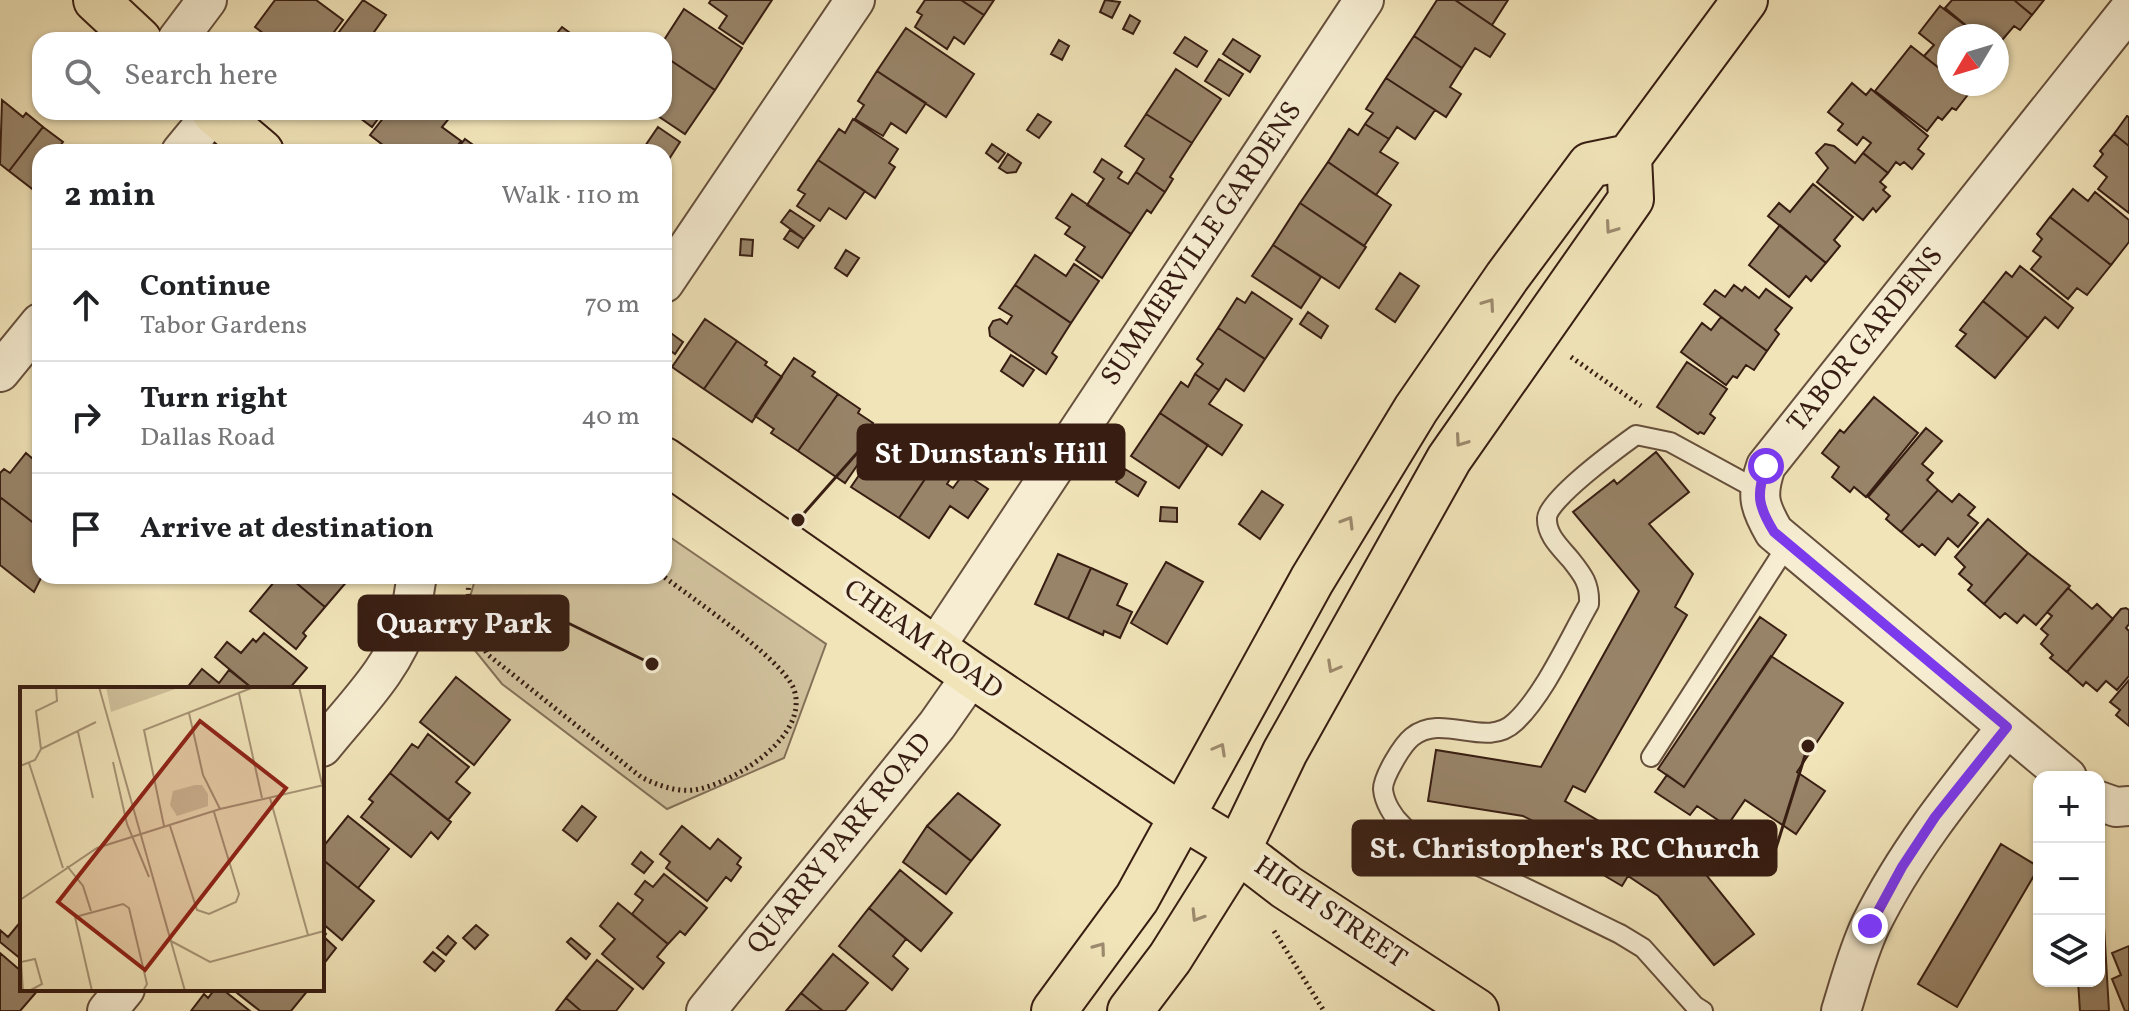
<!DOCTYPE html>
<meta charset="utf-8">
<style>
:root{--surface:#fff;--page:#f6f6f6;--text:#202124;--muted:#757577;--line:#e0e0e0}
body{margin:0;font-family:Vollkorn,serif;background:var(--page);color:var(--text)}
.controls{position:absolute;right:24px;bottom:24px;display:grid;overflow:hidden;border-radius:16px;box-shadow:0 2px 6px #0004}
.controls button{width:72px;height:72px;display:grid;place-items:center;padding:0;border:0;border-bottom:2px solid var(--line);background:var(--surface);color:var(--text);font:40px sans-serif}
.compass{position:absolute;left:1937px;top:24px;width:72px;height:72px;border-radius:50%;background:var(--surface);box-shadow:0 2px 6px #0004;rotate:232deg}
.stop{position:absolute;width:24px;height:24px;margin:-18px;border:6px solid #7c3aed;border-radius:50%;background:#fff}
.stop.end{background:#7c3aed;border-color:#fff;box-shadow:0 2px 8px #0008}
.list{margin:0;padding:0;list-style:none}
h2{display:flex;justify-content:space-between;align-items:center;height:104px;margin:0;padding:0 32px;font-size:34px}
h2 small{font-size:26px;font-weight:400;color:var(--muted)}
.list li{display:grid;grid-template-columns:52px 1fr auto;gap:24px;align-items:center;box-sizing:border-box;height:112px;padding:0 32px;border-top:2px solid var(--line)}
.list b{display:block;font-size:30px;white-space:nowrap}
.list p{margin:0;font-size:26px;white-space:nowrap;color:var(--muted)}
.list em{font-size:26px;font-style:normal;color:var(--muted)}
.icon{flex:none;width:44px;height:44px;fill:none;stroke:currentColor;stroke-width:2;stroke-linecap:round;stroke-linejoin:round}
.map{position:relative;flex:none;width:2129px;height:1011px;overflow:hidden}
.search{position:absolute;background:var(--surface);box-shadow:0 2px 6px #0004;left:32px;top:32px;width:640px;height:88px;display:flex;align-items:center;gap:20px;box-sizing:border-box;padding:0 28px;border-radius:24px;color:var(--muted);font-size:30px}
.panel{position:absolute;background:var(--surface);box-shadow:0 2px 6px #0004;left:32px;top:144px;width:640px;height:440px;border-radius:24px}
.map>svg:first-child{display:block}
.green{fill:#d1c29d;stroke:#847058;stroke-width:2}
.building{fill:#988469;stroke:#371d12;stroke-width:2}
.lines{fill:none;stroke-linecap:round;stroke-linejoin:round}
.lane-casing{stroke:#664f3c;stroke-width:22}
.street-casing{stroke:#664f3c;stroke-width:42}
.highway-casing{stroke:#371d12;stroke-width:48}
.path{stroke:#371d12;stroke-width:5;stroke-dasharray:2 4;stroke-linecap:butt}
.lane{stroke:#f6edd2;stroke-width:18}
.street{stroke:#f6edd2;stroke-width:38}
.highway{stroke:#f1e4b9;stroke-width:44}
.oneway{stroke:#9d8a6e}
.route{stroke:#7c3aed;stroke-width:10}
.labels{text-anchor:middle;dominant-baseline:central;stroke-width:8;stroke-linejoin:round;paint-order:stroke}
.street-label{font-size:28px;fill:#371d12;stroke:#f6edd2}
.inset-road{fill:none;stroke:#a79476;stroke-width:2}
.view{fill:#8f2418;fill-opacity:0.15;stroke:#8f2418;stroke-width:4}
.inset-edge{fill:none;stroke:#371d12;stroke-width:4}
.leader{fill:none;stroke:#371d12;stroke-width:3}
.callout-dot{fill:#371d12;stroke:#f6edd2;stroke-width:3}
.callout{fill:#371d12;stroke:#371d12;stroke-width:3}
.callout-label{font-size:30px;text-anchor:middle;font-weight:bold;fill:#fff}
</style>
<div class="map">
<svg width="2129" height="1011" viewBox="0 0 2129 1011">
<rect width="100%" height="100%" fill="#f1e4b9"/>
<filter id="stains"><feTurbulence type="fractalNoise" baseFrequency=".0025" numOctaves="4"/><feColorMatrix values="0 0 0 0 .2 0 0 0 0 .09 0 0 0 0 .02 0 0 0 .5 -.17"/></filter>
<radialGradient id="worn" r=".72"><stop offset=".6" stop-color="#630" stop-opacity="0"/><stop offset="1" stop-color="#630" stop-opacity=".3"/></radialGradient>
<!-- green -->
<path class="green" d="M664,533L826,644L784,758L667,809L502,684L460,632L476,576H664Z"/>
<!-- building -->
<path class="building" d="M275,0H316L343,20L328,40H272L255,27Z
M363,0L386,15L372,35L379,40H333Z
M711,0H772L743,44L719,28L727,16L709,3Z
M925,0H961L984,15L964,44L954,37L947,49L915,27L922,15L917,12Z
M961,0H994L984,15Z
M1105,0L1120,2L1112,18L1100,12Z
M1437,0H1455L1505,34L1490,57L1475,48L1462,68L1414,36Z
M1455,0H1508L1492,25Z
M1952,0H2014L2032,15L2020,30L2014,26L1997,46V36H1979L1945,8Z
M2014,0H2044L2032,15Z
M1940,6L1979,36H1949V76L1924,56L1934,45L1919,33Z
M684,9L742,48L715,90L664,56V40Z
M1130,15L1140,21L1133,34L1123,29Z
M562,27L577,38L575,40H557L554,37Z
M906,28L974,74L946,117L877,71Z
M1414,36L1462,68L1450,87L1461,94L1446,117L1386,78Z
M1185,37L1207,51L1197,67L1174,53Z
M1233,39L1260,56L1250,72L1223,54Z
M1059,40L1069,46L1062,60L1051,54Z
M1911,46L1949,76V84H1960L1970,92L1956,110L1952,108L1942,120L1938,117L1927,131L1875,91Z
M664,56L715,90L685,134L652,112H664Z
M1219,59L1243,74L1229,96L1205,81Z
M1176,69L1221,99L1192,143L1146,114Z
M877,71L926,103L906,133L891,123L883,136L855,119L864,105L858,101Z
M1386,78L1435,110L1415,139L1397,127L1389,139L1365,124L1373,113L1366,109Z
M1852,83L1866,95L1871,89L1928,136L1918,149L1924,154L1912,169L1904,162L1900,165L1896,162L1888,173L1863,153L1871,143L1863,137L1857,145L1838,130L1843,124L1828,112Z
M2,100L23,117L26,113L43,127L9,171L0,164Z
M352,112H383L372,127Z
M388,112H446L451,116L442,127L461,141L453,152H392L370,135Z
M1038,114L1051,122L1039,138L1027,130Z
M1146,114L1192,143L1170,177L1173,179L1165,192L1136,172L1144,159L1125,146Z
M2127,116L2129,117V146L2114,134Z
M853,119L898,149L889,163L895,167L875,198L818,160L839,129L845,133Z
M1365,124L1389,139L1380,152L1398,163L1376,195L1328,162L1349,129L1358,135Z
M43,127L63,142L60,146L68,152H40V195L9,171Z
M658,127L680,142L664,167V152H641Z
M2114,134L2129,146V213L2098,189L2107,177L2094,166L2103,154L2100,151Z
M465,139L483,152H455Z
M992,144L1005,153L998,162L986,153Z
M1825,144L1834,146L1855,163L1863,153L1888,173L1880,182L1886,187L1883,190L1890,196L1876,212L1873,208L1863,220L1817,182L1828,168L1816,153Z
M1008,154L1021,163L1016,172L1007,173L999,168Z
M1102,159L1122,172L1118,178L1128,184L1136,172L1165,192L1151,213L1147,210L1131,234L1087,205L1104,179L1094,172Z
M818,160L865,191L846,219L829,208L820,221L797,206L805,194L798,190Z
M1328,162L1391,205L1364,246L1300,203Z
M1813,184L1853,217L1834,240L1840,246L1826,263L1768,216L1779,203L1790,212Z
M2073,189L2088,201L2095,192L2129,220V242L2111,265L2050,217Z
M1072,194L1131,234L1102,278L1076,260L1085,247L1065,234L1070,227L1056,218Z
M1300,203L1366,247L1339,288L1273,245Z
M790,210L814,226L804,239L781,222Z
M2050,217L2111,265L2087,295L2077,288L2068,299L2031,269L2041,257L2033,251L2042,239L2037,234Z
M1780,225L1826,263L1811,281L1806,276L1789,297L1749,265Z
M790,230L804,239L798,248L784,239Z
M741,239L753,240L752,256L740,255Z
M1273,245L1321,277L1301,308L1252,276Z
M846,250L859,258L847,276L835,268Z
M1035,255L1066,276L1074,264L1099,281L1071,323L1015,285Z
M2020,266L2073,308L2058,328L2045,317L2028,338L1983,301L2006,272L2012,277Z
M1400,273L1419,286L1395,322L1376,309Z
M1015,285L1071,323L1052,353L1057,357L1046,374L990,336L989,328L993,321L1000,319L1007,324L1012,316L999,308Z
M1734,285L1742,291L1745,287L1759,298L1766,289L1792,308L1775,330L1779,334L1767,351L1704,304L1715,290L1725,297Z
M1252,292L1292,319L1265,359L1218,328L1237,298L1245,303Z
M1983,301L2028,338L1995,378L1956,346L1966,334L1960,330Z
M1308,312L1328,326L1321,338L1300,324Z
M1721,317L1767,351L1754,370L1746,365L1737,378L1733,376L1726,385L1681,352L1702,323L1711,330Z
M705,319L737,341L704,389L672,367Z
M1218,328L1265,359L1244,391L1226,379L1219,390L1195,374L1203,364L1197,359Z
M668,331L683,342L675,354L664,346V337Z
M737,341L767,362L765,365L782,377L752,422L704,389Z
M1011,355L1034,370L1023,386L1001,371Z
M794,358L815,372L812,376L838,394L798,451L771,433L774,429L755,416Z
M1687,362L1727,389L1710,414L1715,418L1704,434L1700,432L1698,434L1657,407Z
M1195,374L1219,390L1209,404L1242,425L1222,455L1160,413L1181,382L1188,387Z
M838,394L860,409L858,413L873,423L867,432L876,438L845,483L798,451Z
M1874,397L1918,433L1866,497L1854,487L1850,492L1832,477L1839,467L1822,453L1840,430L1844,433Z
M1160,413L1208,445L1179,488L1131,456Z
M1926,428L1942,441L1922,464L1933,473L1927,480L1938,490L1901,532L1886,519L1889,515L1868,497Z
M896,451L929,473L899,518L851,487L868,462L882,471Z
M1656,452L1689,492L1649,524L1693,574L1675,607L1687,615L1585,792L1573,786L1565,801L1652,852L1659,839L1695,861L1754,934L1714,965L1658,896L1628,876L1622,886L1546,841L1551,830L1523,816L1428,801L1436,750L1541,767L1639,591L1573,512L1614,480L1617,484Z
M26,453L40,465V528L0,497V473L4,469L10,473Z
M933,467L950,479L947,484L953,488L964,473L988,489L968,518L950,506L929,538L899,518Z
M1125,469L1146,482L1138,496L1116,482Z
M1938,490L1952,502L1959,494L1975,507L1968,515L1978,523L1958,547L1948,538L1935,555L1922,544L1919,547L1901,532Z
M1262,491L1283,505L1260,539L1239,524Z
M0,497L40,528V540L34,548L40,553V576H42L34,592L0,565Z
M1161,507L1177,508V522L1160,521Z
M1988,519L2028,553L1984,604L1968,590L1972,585L1959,574L1965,567L1955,557Z
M2028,553L2070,586L2036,625L2024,615L2017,623L2005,613L2000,618L1984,604Z
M1058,554L1091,568L1068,619L1035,604Z
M1166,562L1203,582L1167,644L1131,623Z
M1091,568L1127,584L1117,605L1132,612L1120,638L1104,631L1103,635L1068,619Z
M279,576H288L325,607L303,633L306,636L296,649L250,611Z
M288,576H346L349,579L325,607Z
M2068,588L2092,609L2097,604L2113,619L2067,672L2050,658L2053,655L2041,644L2048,635L2041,629L2052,616L2047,612Z
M2126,608L2129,610V624L2126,628L2129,631V676L2117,690L2106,681L2097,691L2086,682L2083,686L2067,672L2121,609Z
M1760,617L1786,635L1684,787L1658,769Z
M264,633L307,668L289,689H253L215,657L227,642L241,653L253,639L256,642Z
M1771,656L1843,703L1797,772L1825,791L1796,834L1745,800L1727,826L1697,806L1690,815L1655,792L1667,775L1684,787Z
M202,669L219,683L229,670L253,689H186Z
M456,677L510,720L474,765L420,722Z
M2129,680V726L2116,715L2120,710L2110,702Z
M428,734L469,767L456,782L470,793L448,820L390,773L412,744L418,748Z
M390,773L451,822L438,839L431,832L411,857L361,817L373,802L369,799Z
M958,793L1000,825L971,861L927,826Z
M582,806L596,817L577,841L563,830Z
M348,816L389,849L358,888L322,859V848Z
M682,826L710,849L718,839L741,858L737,864L741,867L731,881L726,877L707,901L666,868L670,862L660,854Z
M927,826L971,861L946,894L903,862Z
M2001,844L2039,867L1957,1007L1918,984Z
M641,852L653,862L644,873L632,864Z
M322,859L374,901L342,940L322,923Z
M900,870L952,913L921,951L869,908Z
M664,874L707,908L685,935L680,931L668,944L632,914L643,900L635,894L645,881L653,887Z
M2102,893L2109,1011H2080L2078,981H2099V894Z
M618,903L668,944L657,957L664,963L643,989L602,954L615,939L600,926Z
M869,908L906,939L893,956L908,969L892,990L839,946Z
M22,920V960L0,942V930L8,937Z
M476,925L488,935L475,949L463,938Z
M322,930L326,934L324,937L336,948L322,966Z
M448,936L456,943L446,955L437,948Z
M571,938L590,954L586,959L567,942Z
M2129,946V1011H2125L2112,979L2121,975L2112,953Z
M433,952L444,961L435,971L424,962Z
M0,953L22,972V989H39L20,1011H0Z
M833,954L868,983L845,1011H823L801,993Z
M597,960L633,989L616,1011H581L566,998Z
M215,989H222L250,1011H191L204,994L208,998Z
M232,989H309L291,1011H260Z
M801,993L823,1011H786Z
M566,998L581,1011H556Z"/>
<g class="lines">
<!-- lane casing -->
<g class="lane-casing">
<path id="lane" d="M1651,757L1788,544
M1703,1011L1695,1006L1643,948L1620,934C1575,912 1529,889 1483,868C1459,857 1421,845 1403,826C1393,817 1384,802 1383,789C1383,777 1402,745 1412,737C1443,712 1486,750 1515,722C1544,695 1569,639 1589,604C1590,584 1583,575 1571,560C1561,548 1546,535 1547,518C1547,500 1618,448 1636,435L1670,442L1758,490"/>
</g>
<!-- street casing -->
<g class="street-casing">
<path id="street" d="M177,40L207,0
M181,152L214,112
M664,283L855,0
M0,372L40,323
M934,649L1364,0
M322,747C353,708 395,668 409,619C413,605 414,590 417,576
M2067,777L1774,532C1759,506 1756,495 1766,466L2129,10
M2099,801L2116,807L2129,806
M107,1011L125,989
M706,1011L937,725L972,675
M1841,1011C1850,982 1858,951 1871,924C1907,851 1957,790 2007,727"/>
</g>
<!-- highway casing -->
<g class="highway-casing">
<path id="highway" d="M96,0L139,40
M214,112L261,152
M664,460L972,675L1183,817L1238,850L1286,887L1476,1011
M1054,1011L1137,898L1312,580L1416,409L1507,277L1590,165L1629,157
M1130,1011L1170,958L1238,850L1285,752L1449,459L1631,199L1629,157L1745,0"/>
</g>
<!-- path -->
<path class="path" d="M1571,357L1641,406
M470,576C464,604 475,630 487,654L641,777C657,785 675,792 694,790C733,784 813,735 793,687C779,657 693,599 663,576
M1274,931L1324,1011"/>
<!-- lane -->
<use href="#lane" class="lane"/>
<!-- street -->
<use href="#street" class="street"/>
<!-- highway -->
<use href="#highway" class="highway"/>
</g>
<!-- one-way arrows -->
<defs><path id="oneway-chevron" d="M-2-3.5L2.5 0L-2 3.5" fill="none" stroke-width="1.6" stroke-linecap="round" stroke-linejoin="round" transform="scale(2)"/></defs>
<g class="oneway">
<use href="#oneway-chevron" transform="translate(1611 228) rotate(125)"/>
<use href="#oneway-chevron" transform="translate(1489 304) rotate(-55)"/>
<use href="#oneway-chevron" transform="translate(1461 441) rotate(125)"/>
<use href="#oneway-chevron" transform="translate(1348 522) rotate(-59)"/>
<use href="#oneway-chevron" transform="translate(1333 667) rotate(119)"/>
<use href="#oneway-chevron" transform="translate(1220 749) rotate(-61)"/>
<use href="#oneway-chevron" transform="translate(1197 916) rotate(122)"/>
<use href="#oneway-chevron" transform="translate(1100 948) rotate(-54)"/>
</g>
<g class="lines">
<!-- route -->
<path class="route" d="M1766,466C1756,495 1758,506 1774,532L2007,727L1935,817L1902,867L1870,926"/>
</g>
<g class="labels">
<!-- street labels -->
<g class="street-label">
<text transform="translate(1202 244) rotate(-56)">SUMMERVILLE GARDENS</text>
<text transform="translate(1866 340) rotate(-51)">TABOR GARDENS</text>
<text transform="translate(923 640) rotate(35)">CHEAM ROAD</text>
<text transform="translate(840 844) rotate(-51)">QUARRY PARK ROAD</text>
<text transform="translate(1330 913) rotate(34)">HIGH STREET</text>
</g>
</g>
<!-- overview -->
<g transform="translate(20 687)">
<rect width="304" height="304" fill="#f1e4b9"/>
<path d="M86,0H161L91,25ZM175,98H182L188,107V119L157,129L150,118L153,104Z" fill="#d1c29d"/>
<path class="inset-road" d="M79,0L165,304M279,0L302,97M219,7L242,111M169,26L183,88L200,122M58,45L73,111M21,62L16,24L37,14L36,0M93,75L107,137L129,190M9,76L43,181M0,79L15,73L21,62L76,35M250,111L288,248M144,139L124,43L234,0M150,139L177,223L189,227L216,215L219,207L194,125M47,179L63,199L71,224M0,213L77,161L200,122L304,98M151,254L190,275L304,244M3,304L1,275L15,272L22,297L9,304M72,304L55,230L103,217L109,221L127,297L123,304"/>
<path class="view" d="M180,34L266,101L125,283L38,215Z"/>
<rect width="304" height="304" class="inset-edge"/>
</g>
<!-- callouts -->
<path class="leader" d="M798 520L858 452M652 664L568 623M1808 746L1776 848"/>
<g class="callout-dot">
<circle cx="798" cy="520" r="8"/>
<circle cx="652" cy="664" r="8"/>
<circle cx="1808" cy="746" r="8"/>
</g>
<g class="callout">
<rect x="858" y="425" width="266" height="54" rx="8"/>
<rect x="359" y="596" width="209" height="54" rx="8"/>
<rect x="1353" y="821" width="423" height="54" rx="8"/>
</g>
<g class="callout-label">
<text x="991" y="463">St Dunstan's Hill</text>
<text x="464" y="633">Quarry Park</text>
<text x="1565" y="858">St. Christopher's RC Church</text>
</g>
<rect width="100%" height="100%" filter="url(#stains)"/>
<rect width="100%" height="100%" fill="url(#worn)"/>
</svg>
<div class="controls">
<button>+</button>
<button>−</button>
<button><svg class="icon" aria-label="layers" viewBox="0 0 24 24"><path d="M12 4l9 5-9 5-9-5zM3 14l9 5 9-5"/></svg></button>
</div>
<svg class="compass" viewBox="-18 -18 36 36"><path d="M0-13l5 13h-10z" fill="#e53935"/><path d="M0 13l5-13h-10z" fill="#757577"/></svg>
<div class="stop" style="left:1766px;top:466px"></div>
<div class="stop end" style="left:1870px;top:926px"></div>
<div class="search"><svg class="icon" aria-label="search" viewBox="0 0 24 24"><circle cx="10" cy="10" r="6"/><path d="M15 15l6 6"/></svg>Search here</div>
<section class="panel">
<h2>2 min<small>Walk · 110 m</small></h2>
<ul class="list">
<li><svg class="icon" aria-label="ahead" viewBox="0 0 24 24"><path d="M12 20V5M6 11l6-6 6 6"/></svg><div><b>Continue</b><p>Tabor Gardens</p></div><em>70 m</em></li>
<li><svg class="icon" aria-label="right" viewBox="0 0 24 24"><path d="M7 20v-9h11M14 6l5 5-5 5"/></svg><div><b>Turn right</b><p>Dallas Road</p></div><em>40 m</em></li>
<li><svg class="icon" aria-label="arrive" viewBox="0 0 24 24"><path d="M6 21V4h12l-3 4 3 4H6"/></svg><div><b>Arrive at destination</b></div></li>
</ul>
</section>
</div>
